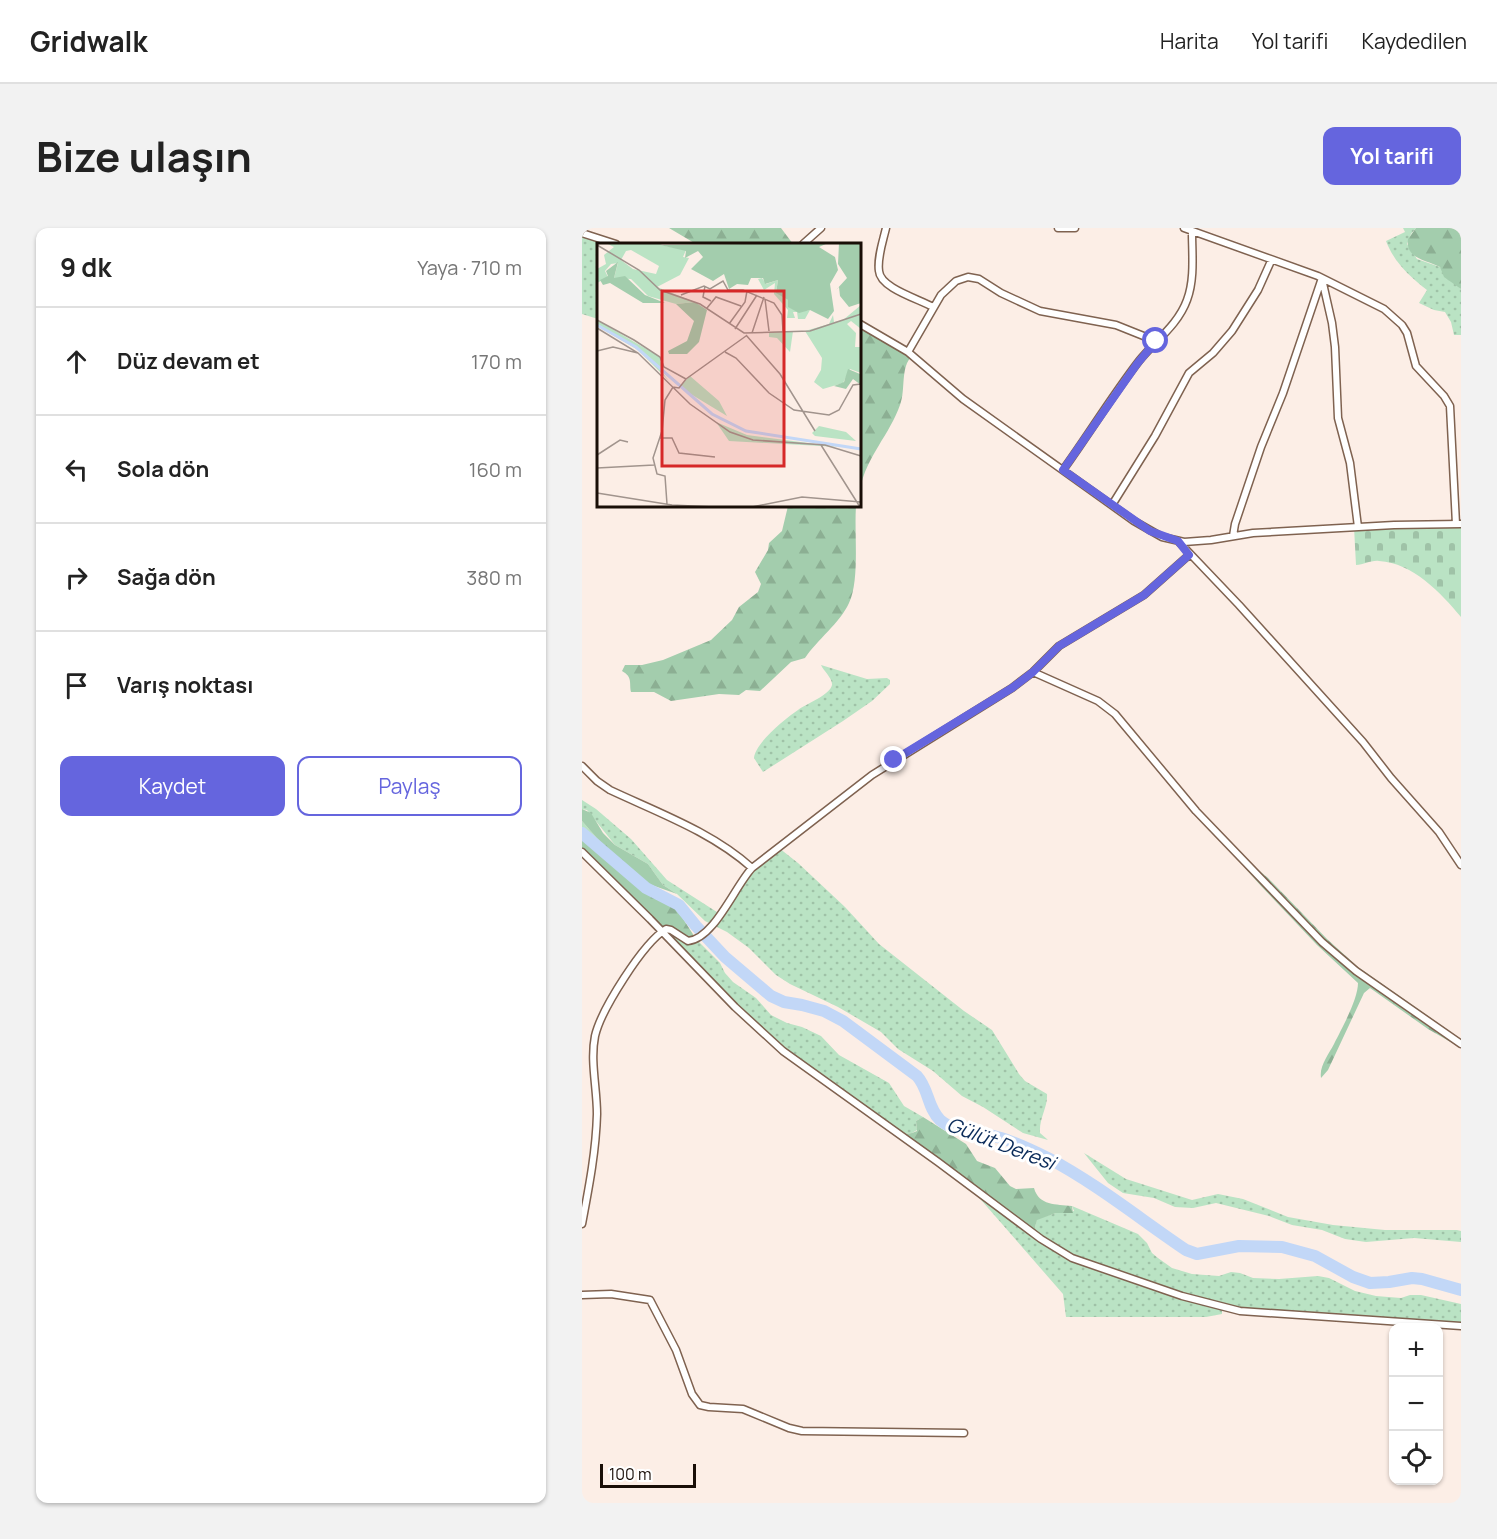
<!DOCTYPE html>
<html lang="tr">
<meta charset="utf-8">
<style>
:root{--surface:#fff;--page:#f2f2f2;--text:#222;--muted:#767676;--line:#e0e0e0;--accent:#6565de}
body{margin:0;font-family:Manrope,sans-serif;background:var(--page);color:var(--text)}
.controls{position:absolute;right:18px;bottom:18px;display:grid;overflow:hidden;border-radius:12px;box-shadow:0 2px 4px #0004}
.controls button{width:54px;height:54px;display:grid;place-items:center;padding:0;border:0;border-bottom:2px solid var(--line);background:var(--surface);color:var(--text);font:30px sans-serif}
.scale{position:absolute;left:18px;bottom:15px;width:96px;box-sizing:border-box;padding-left:6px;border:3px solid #190e07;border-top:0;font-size:16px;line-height:21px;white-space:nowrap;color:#190e07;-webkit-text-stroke:4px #fff;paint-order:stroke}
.stop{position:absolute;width:18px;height:18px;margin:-14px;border:4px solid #6565de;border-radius:50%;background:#fff}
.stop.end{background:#6565de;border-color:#fff;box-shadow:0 2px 6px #0008}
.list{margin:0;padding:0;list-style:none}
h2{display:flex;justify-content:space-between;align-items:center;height:78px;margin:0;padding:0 24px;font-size:26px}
h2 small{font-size:20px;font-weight:400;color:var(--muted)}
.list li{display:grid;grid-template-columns:39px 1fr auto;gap:18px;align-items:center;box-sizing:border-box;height:108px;padding:0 24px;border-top:2px solid var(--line)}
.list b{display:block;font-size:22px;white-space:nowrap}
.list em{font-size:20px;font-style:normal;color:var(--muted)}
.actions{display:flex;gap:12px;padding:18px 24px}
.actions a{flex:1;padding:14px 0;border:2px solid var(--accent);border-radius:12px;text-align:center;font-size:21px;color:var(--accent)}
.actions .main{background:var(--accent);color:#fff}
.icon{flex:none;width:33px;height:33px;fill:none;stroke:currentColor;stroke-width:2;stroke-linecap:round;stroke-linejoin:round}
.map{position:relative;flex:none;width:879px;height:1275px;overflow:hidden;border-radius:12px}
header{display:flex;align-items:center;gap:36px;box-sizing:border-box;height:84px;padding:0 30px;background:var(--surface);border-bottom:2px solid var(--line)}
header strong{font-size:28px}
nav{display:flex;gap:33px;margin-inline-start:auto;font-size:21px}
.intro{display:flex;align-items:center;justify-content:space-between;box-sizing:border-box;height:144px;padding:0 36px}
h1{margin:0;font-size:42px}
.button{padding:15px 27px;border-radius:12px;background:var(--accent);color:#fff;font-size:21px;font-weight:700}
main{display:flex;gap:36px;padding:0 36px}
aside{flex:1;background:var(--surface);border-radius:12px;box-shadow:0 2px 4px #0004}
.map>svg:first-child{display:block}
.grass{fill:url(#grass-dots)}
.forest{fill:url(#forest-firs)}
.cemetery{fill:url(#cemetery-stones)}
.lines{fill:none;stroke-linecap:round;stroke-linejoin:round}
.river{stroke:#c2d7f7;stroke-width:12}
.minor-casing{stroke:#7f6250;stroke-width:9}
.minor{stroke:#fff;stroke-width:6}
.route{stroke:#6565de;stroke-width:8}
.labels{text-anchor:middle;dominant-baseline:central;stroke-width:6;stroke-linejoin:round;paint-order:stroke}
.water-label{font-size:20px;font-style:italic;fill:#092a59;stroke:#fff}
.inset-river{fill:none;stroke:#c2d7f7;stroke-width:3}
.inset-road{fill:none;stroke:#a1948d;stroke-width:1.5}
.view{fill:#d62828;fill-opacity:0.15;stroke:#d62828;stroke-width:3}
.inset-edge{fill:none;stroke:#190e07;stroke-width:3}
</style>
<header>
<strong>Gridwalk</strong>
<nav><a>Harita</a><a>Yol tarifi</a><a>Kaydedilen</a></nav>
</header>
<div class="intro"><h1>Bize ulaşın</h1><a class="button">Yol tarifi</a></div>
<main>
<aside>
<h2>9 dk<small>Yaya · 710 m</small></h2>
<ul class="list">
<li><svg class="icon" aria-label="ahead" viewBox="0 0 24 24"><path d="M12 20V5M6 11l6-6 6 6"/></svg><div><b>Düz devam et</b></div><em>170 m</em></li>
<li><svg class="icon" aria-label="left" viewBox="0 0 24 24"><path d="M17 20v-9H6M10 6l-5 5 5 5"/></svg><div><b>Sola dön</b></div><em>160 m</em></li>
<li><svg class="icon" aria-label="right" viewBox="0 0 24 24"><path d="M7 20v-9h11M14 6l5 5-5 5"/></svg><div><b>Sağa dön</b></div><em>380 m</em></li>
<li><svg class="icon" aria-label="arrive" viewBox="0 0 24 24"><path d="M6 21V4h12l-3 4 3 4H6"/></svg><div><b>Varış noktası</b></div></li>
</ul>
<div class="actions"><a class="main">Kaydet</a><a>Paylaş</a></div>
</aside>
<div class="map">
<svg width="879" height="1275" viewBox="0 0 879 1275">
<defs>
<pattern id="grass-dots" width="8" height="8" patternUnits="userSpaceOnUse" patternTransform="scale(1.5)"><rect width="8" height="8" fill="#bae3c4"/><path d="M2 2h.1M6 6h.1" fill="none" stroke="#9fc2a7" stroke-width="1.8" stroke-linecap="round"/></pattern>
<pattern id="forest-firs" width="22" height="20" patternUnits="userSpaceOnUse" patternTransform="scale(1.5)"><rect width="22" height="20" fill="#a3cdad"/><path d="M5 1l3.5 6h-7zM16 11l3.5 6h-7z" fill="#8caf93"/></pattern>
<pattern id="cemetery-stones" width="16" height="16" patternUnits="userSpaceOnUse" patternTransform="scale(1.5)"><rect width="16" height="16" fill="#bae3c4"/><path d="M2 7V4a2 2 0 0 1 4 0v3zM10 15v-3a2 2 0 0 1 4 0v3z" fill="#9fc2a7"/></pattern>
</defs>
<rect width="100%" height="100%" fill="#fceee6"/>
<!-- grass -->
<path class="grass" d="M821,0H834L829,6L825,16L835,31L858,39L879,61V107H872L869,94L863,84L852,82L837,75L845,62C827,48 812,34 804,13L823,4Z
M0,5L34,16H16V91L0,86Z
M239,437L285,451L305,450L308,452V456L290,473L261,493L181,544L172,530C173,515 204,490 216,482C224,476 248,467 250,457C251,451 241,442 239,437Z
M0,572L14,581L49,611L85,652L138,686L157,655L197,620L216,635L263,679L297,716L382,783L410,802L437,846L443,853L465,866C466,879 457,890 458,905L466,912L441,905L401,879L380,868L351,843L316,821L299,804L256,779L208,756L194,747L167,720L145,704L123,693L95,666L81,657L66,636L33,617L5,582L0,581Z
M0,593L27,624L68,657L64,659L63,664L49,654L0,609Z
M84,701L114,711L138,735L143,745L151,754L174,770L189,787L205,795L220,799L239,808L257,827L307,855L322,878L341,889L334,893L335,902L330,905L317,907L201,823L80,703Z
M502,925L544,951L610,972L636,966L661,971L706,989L751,997L803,1002H875L879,1003V1014L832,1010L784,1014L763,1011L740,1002L710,997L687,988L634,975L611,980L593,979L572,970L541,965L526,955Z
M386,957L454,1007L453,999L455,991L474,985H485L492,983L490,978L556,1006L565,1015L570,1025L576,1030L590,1040L610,1046L637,1048L649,1044L658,1045L671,1050L697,1051L736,1048L747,1050L773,1063L794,1068L819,1070L828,1067H839L879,1076V1098L640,1079V1086L624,1089H484L481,1066Z"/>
<!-- forest -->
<path class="forest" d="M87,0H199L211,16H114Z
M834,0H879V61L862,49L858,39C845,32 823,31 826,11Z
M278,96L330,128C318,139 324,162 318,177C308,206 284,229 278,261Z
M206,278H274C272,305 278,352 267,375C258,395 235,412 223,430L209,434L178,463L164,462L157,467L137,466L89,473L72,464H49C47,455 51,449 40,443L43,437H60L81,432L129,412L150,392L157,379L176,364L179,356L173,344L186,322L187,315L200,303Z
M0,581L9,585L21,605L33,617L66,636L81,657L95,666L64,655L27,624L0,593Z
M0,609L49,654L63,664L89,676L100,689L114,711L111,712L93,705L80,703L0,624Z
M656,625L686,650L745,711L776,739L879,811V820L846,801L788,760L782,765L746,842L739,850C737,838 747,826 752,816C760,800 776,771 776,755L735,717L679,658L663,640Z
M341,889L384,916L395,933L413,940L428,958L434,961L452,960C457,978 474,976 490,978L491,985H474L455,992L453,999L455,1008L317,907L330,905L335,903L334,893Z"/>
<!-- cemetery -->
<path class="cemetery" d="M879,296V389C859,365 831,335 797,333C789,332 782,337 774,337L772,299Z"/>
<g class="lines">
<!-- river -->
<path class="river" d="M0,605L64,660L97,677L114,698L143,729L189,768L202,774L220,777L242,783L261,793L335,848C347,861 345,879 358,892C373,905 397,904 415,909C432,913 450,922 466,930C515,956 558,991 604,1022L615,1026L657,1018L700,1019L733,1028L771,1049L788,1055L807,1054L830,1050L840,1051L879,1062"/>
<!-- minor casing -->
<g class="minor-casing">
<path id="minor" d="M304,0C301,13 295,30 297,43C298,60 337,71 351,79
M476,0H493
M602,0L736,48L802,81L820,97L825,105L834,138L862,168L868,178L874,296
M0,5L34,16
M221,16L239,0
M740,51L750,95L753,119L756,190L768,235L776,299
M278,96L326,124L381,171L552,293L580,309L602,314L629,312L671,305L812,297L879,296
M326,124L359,67L374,53L386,49L397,51L419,65L458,83L534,97L574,113
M481,242C507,206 530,168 557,133C573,113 596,97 605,72C613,51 610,25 610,4
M530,277L573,208L607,145L631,125L650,103L676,62L689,33
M651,308L653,296L679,219L701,165L740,50
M596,313L657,377L781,514L809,550L857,604L879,637
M451,444L516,473L533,486L614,583L740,714L774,743L879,816
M0,538L15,553L28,562C77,585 130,604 170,640
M0,624L68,691L153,779L201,823L356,934L459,1011L490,1030L600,1068L658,1083L879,1098
M0,996C7,959 14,923 15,886C15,860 8,833 13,808C19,782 61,715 84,701L89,702L106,713C132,711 153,658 170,640L290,547L430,460L451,444L477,418L562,367L607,327
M0,1067L29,1066L68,1072L94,1122L110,1166L118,1177L127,1179L161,1181L207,1200L220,1203L382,1205"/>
</g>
<!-- minor -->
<use href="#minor" class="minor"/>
</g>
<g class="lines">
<!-- route -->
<path class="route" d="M312,532L430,460L451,444L477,418L562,367L607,327L596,313L568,303L481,242L555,136L574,113"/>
</g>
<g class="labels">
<!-- water labels -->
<g class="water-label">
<text transform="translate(419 915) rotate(21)">Gülüt Deresi</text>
</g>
</g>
<!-- overview -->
<g transform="translate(15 15)">
<rect width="264" height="264" fill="#fceee6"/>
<path d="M9,0H68L63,2L89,7L86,14L92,15L83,32L60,44L98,59L79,61L51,53L34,36L17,35L21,20L14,21L8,28L11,34L0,40V26L9,21L7,12L17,4ZM34,7L62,23L59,31L36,26L24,17L29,8ZM165,35L169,41L181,37L179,49L191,57L192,64L202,69L213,67L208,76H201L200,69H196L198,75H190L191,67L177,51L178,40L167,47L161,36ZM264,62V86L254,78L250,81L259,90L258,104H264V130L253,126L246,140L226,146L217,139L224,127L225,115L208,88L232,81L236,72L237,79L246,77ZM0,77L63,114L65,126L84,142L93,133L122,158L130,173L92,150L64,128L72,138L41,107L0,83ZM119,179L150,192L242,204L132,198ZM222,183L249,189L259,198L218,193L215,190Z" fill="#bae3c4" fill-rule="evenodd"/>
<path d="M231,0L222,4L238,14L241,27L233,41L237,68L231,76L213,67L202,70L191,64V57L179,50L181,37L168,41L166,35H154L151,42L140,41L132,46L127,31L116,38L94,26L106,14L101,8L88,15L89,8L63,2ZM242,0H264V60L252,64L243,53L242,44L239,47L250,35L241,21ZM21,19L17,35L28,33L48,52L68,60H46L13,40L6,42L3,37L11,33L9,28ZM98,59L110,67L102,99L90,111H72L71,108L90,98L97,78L79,61ZM264,119V142L256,136L249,146L237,143L247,139L251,126L263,131Z" fill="#a3cdad"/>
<path d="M196,88L193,109L180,95L172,94V89Z" fill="#bae3c4"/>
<path class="inset-river" d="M0,82L39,104L115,171L149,188L264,206"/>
<path class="inset-road" d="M0,2L42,27L63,47L103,61L147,90L213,88L264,71M108,43L106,54L114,58M84,52L107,43L113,46L126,38L131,47H146L177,60L185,72L186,88M168,56L172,88M110,65L119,54L144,63M0,77L37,97L63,114L67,124L89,136M132,81L148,59L150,48M0,85L41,110L93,161L133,189L156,197L228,202L264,213M138,86L160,52M155,90L167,54M149,92L183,131L218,188M0,108L16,104L41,110M128,109L139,115L172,150L197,167L232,172L242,167L256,142L264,141M63,195H75L82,210L118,214M224,202L263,264M0,212L23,197L31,199M0,225L57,222M0,250L75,262L117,264M70,261L68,233L60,231L56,215L65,188L68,157L76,144L82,145L89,136L149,93M155,264L205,254L264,259"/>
<path class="view" d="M65,48H187V223H65Z"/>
<rect width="264" height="264" class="inset-edge"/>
</g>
</svg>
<div class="controls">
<button>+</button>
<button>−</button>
<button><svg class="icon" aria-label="locate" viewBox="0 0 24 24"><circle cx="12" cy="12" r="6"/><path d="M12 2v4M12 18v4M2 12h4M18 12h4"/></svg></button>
</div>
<div class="scale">100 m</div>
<div class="stop" style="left:574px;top:113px"></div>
<div class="stop end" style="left:312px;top:532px"></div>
</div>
</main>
